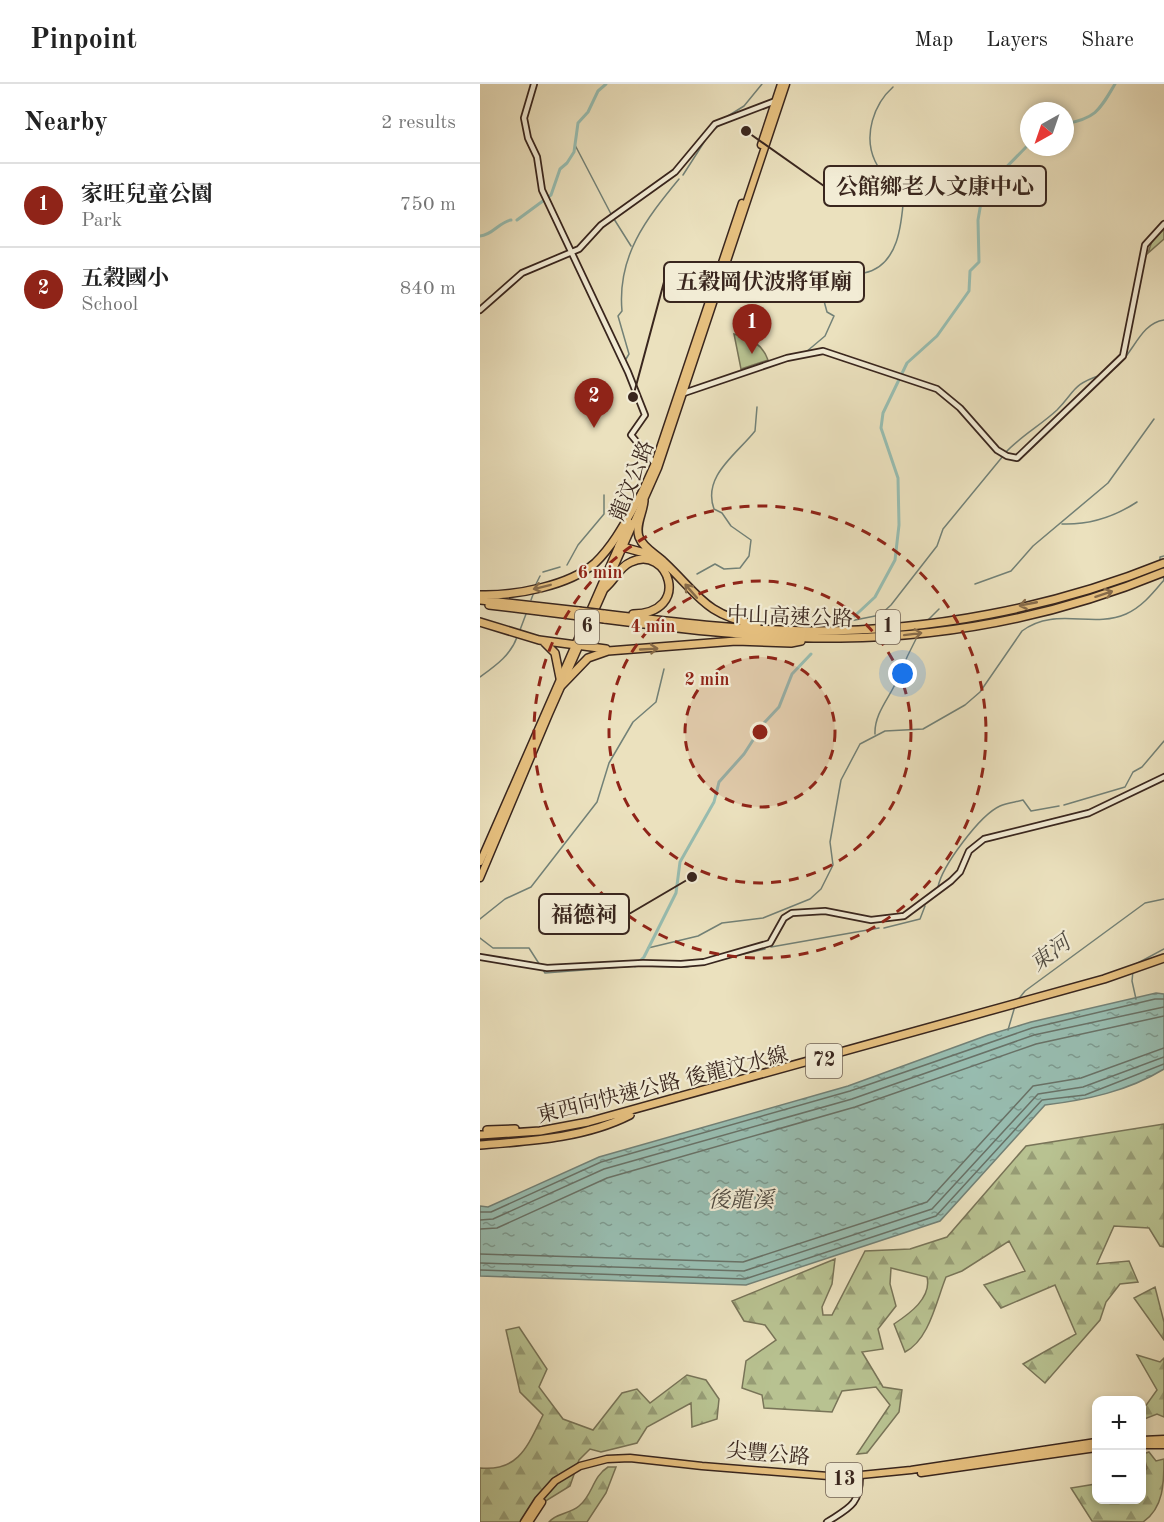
<!DOCTYPE html>
<meta charset="utf-8">
<style>
:root{--surface:#fff;--page:#f2f2f2;--text:#222;--muted:#767676;--line:#e0e0e0;--accent:#8f2418}
body{margin:0;font-family:"Old Standard TT","Noto Serif TC",serif;background:var(--page);color:var(--text)}
.controls{position:absolute;right:18px;bottom:18px;display:grid;overflow:hidden;border-radius:12px;box-shadow:0 3px 9px #0003}
.controls button{width:54px;height:54px;display:grid;place-items:center;padding:0;border:0;border-bottom:2px solid var(--line);background:var(--surface);color:var(--text);font:30px sans-serif}
.compass{position:absolute;left:540px;top:18px;width:54px;height:54px;border-radius:50%;background:var(--surface);box-shadow:0 3px 9px #0003;rotate:220deg}
.you{position:absolute;left:423px;top:590px;width:21px;height:21px;margin:-15px;border:4px solid #fff;border-radius:50%;background:#1a73e8;box-shadow:0 0 0 9px #1a73e833}
.badge{display:grid;place-items:center;width:39px;height:39px;border-radius:50%;background:var(--accent);color:#fff;font-size:20px;font-weight:700}
.pin{position:absolute;translate:-50% -50px;filter:drop-shadow(0 2px 3px #0008)}
.pin::after{content:'';position:absolute;top:32px;width:21px;height:18px;background:inherit;clip-path:polygon(0 0,100% 0,50% 100%)}
.list{margin:0;padding:0;list-style:none}
h2{display:flex;justify-content:space-between;align-items:center;height:78px;margin:0;padding:0 24px;font-size:26px}
h2 small{font-size:20px;font-weight:400;color:var(--muted)}
.list li{display:grid;grid-template-columns:39px 1fr auto;gap:18px;align-items:center;box-sizing:border-box;height:84px;padding:0 24px;border-top:2px solid var(--line)}
.list b{display:block;font-size:22px;white-space:nowrap}
.list p{margin:0;font-size:20px;white-space:nowrap;color:var(--muted)}
.list em{font-size:20px;font-style:normal;color:var(--muted)}
.map{position:relative;flex:none;width:684px;height:1438px;overflow:hidden}
header{display:flex;align-items:center;gap:36px;box-sizing:border-box;height:84px;padding:0 30px;background:var(--surface);border-bottom:2px solid var(--line)}
header strong{font-size:28px}
nav{display:flex;gap:33px;margin-inline-start:auto;font-size:21px}
main{display:flex}
aside{flex:1;background:var(--surface)}
.map>svg:first-child{display:block}
.green{fill:#b8c291;stroke:#787458;stroke-width:1.5}
.forest{fill:url(#forest-firs);stroke:#787458;stroke-width:1.5}
.water{fill:url(#water-ripples);stroke:#728177;stroke-width:1.5}
.lines{fill:none;stroke-linecap:round;stroke-linejoin:round}
.shore{stroke:#687268;stroke-width:1.5}
.stream{stroke:#728177;stroke-width:1.5}
.canal{stroke:#98beb2;stroke-width:3}
.secondary-casing{stroke:#39261e;stroke-width:8}
.primary-casing{stroke:#39261e;stroke-width:9}
.highway-casing{stroke:#39261e;stroke-width:10}
.secondary{stroke:#f2ecd5;stroke-width:4.5}
.primary{stroke:#e6c07f;stroke-width:6}
.highway{stroke:#e6c07f;stroke-width:7}
.highway-bridge-casing{stroke:#39261e;stroke-width:10;stroke-linecap:butt}
.highway-bridge{stroke:#e6c07f;stroke-width:7}
.oneway{stroke:#876b4a}
.ring{fill:none;stroke:#8f2418;stroke-width:3;stroke-dasharray:10 8}
.labels{text-anchor:middle;dominant-baseline:central;stroke-width:4.5;stroke-linejoin:round;paint-order:stroke}
.shield{fill:#f2ecd5;stroke:#706155;stroke-width:1.5}
.shield-label{font-size:20px;font-weight:bold;fill:#39261e}
.street-label{font-size:21px;fill:#39261e;stroke:#f2ecd5}
.water-label{font-size:22px;font-style:italic;fill:#514c43;stroke:#f2ecd5}
.centre{fill:#8f2418;stroke:#f2ecd5;stroke-width:3}
.ring-label{font-size:18px;text-anchor:middle;font-weight:bold;fill:#8f2418;stroke:#f2ecd5;stroke-width:4.5;stroke-linejoin:round;paint-order:stroke}
.leader{fill:none;stroke:#39261e;stroke-width:2}
.callout-dot{fill:#39261e;stroke:#f2ecd5;stroke-width:2}
.callout{fill:#f2ecd5;stroke:#39261e;stroke-width:2}
.callout-label{font-size:22px;text-anchor:middle;font-weight:bold;fill:#39261e}
</style>
<header>
<strong>Pinpoint</strong>
<nav><a>Map</a><a>Layers</a><a>Share</a></nav>
</header>
<main>
<aside>
<h2>Nearby<small>2 results</small></h2>
<ul class="list">
<li><span class="badge">1</span><div><b>家旺兒童公園</b><p>Park</p></div><em>750 m</em></li>
<li><span class="badge">2</span><div><b>五穀國小</b><p>School</p></div><em>840 m</em></li>
</ul>
</aside>
<div class="map">
<svg width="684" height="1438" viewBox="0 0 684 1438">
<defs>
<pattern id="forest-firs" width="22" height="20" patternUnits="userSpaceOnUse" patternTransform="scale(1.5)"><rect width="22" height="20" fill="#b8c291"/><path d="M5 1l3.5 6h-7zM16 11l3.5 6h-7z" fill="#979d76"/></pattern>
<pattern id="water-ripples" width="26" height="14" patternUnits="userSpaceOnUse" patternTransform="scale(1.5)"><rect width="26" height="14" fill="#98beb2"/><path d="M2 4q2-2 4 0t4 0M15 11q2-2 4 0t4 0" fill="none" stroke="#7d9a90"/></pattern>
</defs>
<rect width="100%" height="100%" fill="#ebe1be"/>
<filter id="stains"><feTurbulence type="fractalNoise" baseFrequency=".00333" numOctaves="4"/><feColorMatrix values="0 0 0 0 .2 0 0 0 0 .09 0 0 0 0 .02 0 0 0 .5 -.17"/></filter>
<radialGradient id="worn" r=".72"><stop offset=".6" stop-color="#630" stop-opacity="0"/><stop offset="1" stop-color="#630" stop-opacity=".3"/></radialGradient>
<!-- green -->
<path class="green" d="M684,143V155L668,169L673,154Z
M254,250C270,255 282,259 288,276L261,285Z"/>
<!-- forest -->
<path class="forest" d="M684,1040V1163L680,1162L669,1144L634,1142L617,1180L649,1177L658,1198L640,1200L626,1218L620,1236L565,1299L543,1280L596,1250L575,1201L521,1224L504,1201L545,1187L529,1157L482,1187L466,1193C456,1218 449,1256 425,1268L414,1240C429,1230 452,1214 447,1193L411,1184L410,1200L416,1222L398,1245L403,1265L382,1268L403,1303L422,1306L419,1328L387,1369L377,1370L410,1321L396,1303L362,1307L352,1328L284,1324L282,1311L262,1304L266,1277L296,1256L285,1241L264,1237L252,1217L355,1175L352,1200L342,1223L343,1231H352L385,1167L430,1165L467,1153L546,1062Z
M675,1203L684,1238V1256L654,1214Z
M39,1243L67,1285L59,1303L83,1335L113,1346L142,1309L157,1305L170,1319L207,1291L226,1296L239,1315L237,1335L212,1343L211,1319L167,1343L157,1359L121,1368L110,1365L99,1376L90,1402L59,1421L48,1438H0V1384C39,1388 48,1361 63,1331L40,1308L26,1246Z
M657,1271L680,1278L684,1274V1333L677,1330L662,1336V1327L677,1306Z
M669,1368L676,1377L684,1375C684,1398 684,1424 663,1438L612,1437L591,1404L616,1400V1416H662V1391L667,1384L663,1370Z
M128,1383H136L126,1409L107,1438H69C76,1429 90,1430 99,1422C113,1411 112,1393 128,1383Z"/>
<!-- water -->
<path class="water" d="M676,909L684,910V985C648,1007 607,1016 565,1021L460,1137L266,1201L0,1192V1122L8,1123L119,1073L368,1002L508,951L551,938Z"/>
<g class="lines">
<!-- shore -->
<path class="shore" d="M0,1128H11L121,1078L370,1007L552,944L675,915H684
M0,1136L13,1135L124,1085L372,1015L554,951L684,923
M0,1145L17,1144L127,1094L375,1023L556,960L684,932
M0,1170L263,1178L447,1118L553,1002L601,994L684,964
M0,1179L264,1187L452,1125L558,1010L603,1003L684,973
M0,1186L265,1195L456,1132L562,1016L605,1011L684,980"/>
<!-- stream -->
<path class="stream" d="M248,32L264,22L282,0
M231,48L240,41
M95,61L131,130
M203,91L228,52
M134,135L151,162
M326,268L345,252L354,232L347,228L341,206C350,197 356,186 371,187C375,187 379,190 384,189C420,182 422,136 424,108C413,99 401,90 395,77C383,51 394,20 413,3
M146,275L149,270L138,232L142,227C137,172 166,135 199,95
M634,285C653,271 660,239 684,236
M526,368C541,352 561,341 577,326C596,307 591,301 621,291
M582,440C609,441 634,433 657,418
M680,477V473L684,472
M87,481L98,461L124,430V411
M63,488L80,483
M217,490L235,480L244,485L260,484L269,472L271,456L251,442L242,429L234,425C222,392 257,370 275,347L277,323
M495,500L531,487L553,462L628,399L674,335
M55,502L60,492
M51,516L54,508
M370,537L400,531L411,521L457,462L463,445L523,372
M447,537L459,525
M40,546L46,530
M0,593C15,582 31,571 37,553
M395,650C394,629 411,612 418,594C424,579 430,566 438,551
M584,721L645,703L653,688L662,683L684,657
M458,803C462,782 500,731 520,722C527,719 536,718 543,716L551,727L579,722
M0,835L25,815L51,803L117,718L129,679L153,638L176,618L184,585
M404,844L440,835L445,822
M0,854L13,864H49L65,889L155,882L207,883L285,865
M291,863L399,844
M168,864L218,852L242,839L283,834L330,815L341,805L353,781L350,758L361,696L380,660L405,647L443,645L485,621L500,608L542,547C575,522 612,545 646,530C662,523 673,509 684,496L683,491
M656,880L684,865
M653,887L652,897L656,915
M537,917L545,907L665,819L684,815
M528,946L535,922"/>
<!-- canal -->
<path class="canal" d="M585,40C616,34 619,27 635,0
M37,136L71,111L80,85L87,79L94,68L98,39L108,28L118,7L126,0
M0,152C13,151 19,138 31,136
M365,541L395,513L415,476L419,441L418,394L401,344L403,329L427,279L457,252L489,207L490,187L499,178L498,136L503,107L549,60
M155,882L164,873L196,809L200,778L234,718L239,698L264,670L284,639L299,623L312,590L331,570"/>
<!-- secondary casing -->
<g class="secondary-casing">
<path id="secondary" d="M54,0L44,34L48,54L57,73L62,106L148,288L165,331L151,351L176,381
M0,226L42,189L99,165L121,141L195,88L235,40L298,16
M201,310L307,274L343,267L457,305L480,324L517,366L527,372L537,374L643,272L665,161L684,140
M0,873L67,884L163,879L201,880L224,878L290,859L304,834L312,829L345,827L391,836L424,832L471,797L480,788L489,767L504,755L609,729L684,693
M347,1438C369,1424 380,1421 380,1392"/>
</g>
<!-- primary casing -->
<g class="primary-casing">
<path id="primary" d="M281,61L301,0
M160,412L175,379L262,119
M0,778L149,438
M0,794L69,630L178,384L306,0
M662,1356L684,1355
M662,1361H684
M441,1389L616,1364
M44,1438L58,1416L75,1397L100,1382L127,1375L150,1374L222,1382L361,1393L431,1386L616,1358
M49,1438L62,1418"/>
</g>
<!-- highway casing -->
<g class="highway-casing">
<path id="highway" d="M164,417C163,429 155,441 159,453C163,464 176,470 184,478C220,512 224,530 277,541
M139,462L172,471
M125,504C135,496 139,483 151,478C188,460 213,529 153,530
M0,511C34,512 89,502 115,479C135,460 148,433 162,409
M0,516L99,527
M9,521L99,532
M124,530C192,538 260,546 328,547C448,548 573,524 684,479
M124,535C202,545 281,555 360,554C471,553 582,530 684,488
M0,538L59,556L126,565
M64,558L75,569L80,594
M82,601L108,574L128,567L256,557L311,559L321,557
M7,1046L35,1045
M0,1051L60,1047L108,1038L624,895L684,874
M0,1061C51,1057 105,1054 150,1031"/>
</g>
<!-- secondary -->
<use href="#secondary" class="secondary"/>
<!-- primary -->
<use href="#primary" class="primary"/>
<!-- highway -->
<use href="#highway" class="highway"/>
<!-- highway-bridge casing -->
<g class="highway-bridge-casing">
<path id="highway-bridge" d="M99,527L124,530
M99,532L124,535"/>
</g>
<!-- highway-bridge -->
<use href="#highway-bridge" class="highway-bridge"/>
</g>
<!-- one-way arrows -->
<defs><path id="oneway-shaft" d="M-6 0H5M1.5-3L5.5 0L1.5 3" fill="none" stroke-width="1.6" stroke-linecap="round" stroke-linejoin="round" transform="scale(1.5)"/></defs>
<g class="oneway">
<use href="#oneway-shaft" transform="translate(62 503) rotate(166)"/>
<use href="#oneway-shaft" transform="translate(211 507) rotate(-131)"/>
<use href="#oneway-shaft" transform="translate(624 510) rotate(-18)"/>
<use href="#oneway-shaft" transform="translate(548 520) rotate(169)"/>
<use href="#oneway-shaft" transform="translate(433 550) rotate(-7)"/>
<use href="#oneway-shaft" transform="translate(169 565) rotate(-3)"/>
</g>
<!-- distance rings -->
<circle cx="280" cy="648" r="75" fill="#8f2418" fill-opacity=".12"/>
<g class="ring">
<circle cx="280" cy="648" r="75"/>
<circle cx="280" cy="648" r="151"/>
<circle cx="280" cy="648" r="226"/>
</g>
<g class="labels">
<!-- shield labels -->
<g class="shield">
<rect x="95" y="526" width="24" height="34" rx="4.5"/>
<rect x="396" y="526" width="24" height="34" rx="4.5"/>
<rect x="326" y="960" width="36" height="34" rx="4.5"/>
<rect x="346" y="1379" width="36" height="34" rx="4.5"/>
</g>
<g class="shield-label">
<text x="107" y="543">6</text>
<text x="408" y="543">1</text>
<text x="344" y="977">72</text>
<text x="364" y="1396">13</text>
</g>
<!-- street labels -->
<g class="street-label">
<text transform="translate(153 397) rotate(-68)">龍汶公路</text>
<text transform="translate(310 534) rotate(2)">中山高速公路</text>
<text transform="translate(183 1002) rotate(-14)">東西向快速公路 後龍汶水線</text>
<text transform="translate(288 1371) rotate(5)">尖豐公路</text>
</g>
<!-- water labels -->
<g class="water-label">
<text transform="translate(571 870) rotate(-37)">東河</text>
<text x="261" y="1117">後龍溪</text>
</g>
</g>
<circle cx="280" cy="648" r="9" class="centre"/>
<g class="ring-label">
<text x="120" y="494">6 min</text>
<text x="173" y="548">4 min</text>
<text x="227" y="601">2 min</text>
</g>
<!-- callouts -->
<path class="leader" d="M266 47L344 102M153 313L184 198M212 793L149 830"/>
<g class="callout-dot">
<circle cx="266" cy="47" r="6"/>
<circle cx="153" cy="313" r="6"/>
<circle cx="212" cy="793" r="6"/>
</g>
<g class="callout">
<rect x="344" y="82" width="222" height="40" rx="6"/>
<rect x="184" y="178" width="200" height="40" rx="6"/>
<rect x="59" y="810" width="90" height="40" rx="6"/>
</g>
<g class="callout-label">
<text x="455" y="110">公館鄉老人文康中心</text>
<text x="284" y="205">五穀岡伏波將軍廟</text>
<text x="104" y="838">福德祠</text>
</g>
<rect width="100%" height="100%" filter="url(#stains)"/>
<rect width="100%" height="100%" fill="url(#worn)"/>
</svg>
<div class="controls">
<button>+</button>
<button>−</button>
</div>
<svg class="compass" viewBox="-18 -18 36 36"><path d="M0-13l5 13h-10z" fill="#e53935"/><path d="M0 13l5-13h-10z" fill="#767676"/></svg>
<div class="you"></div>
<div class="pin badge" style="left:272px;top:270px">1</div>
<div class="pin badge" style="left:114px;top:344px">2</div>
</div>
</main>
